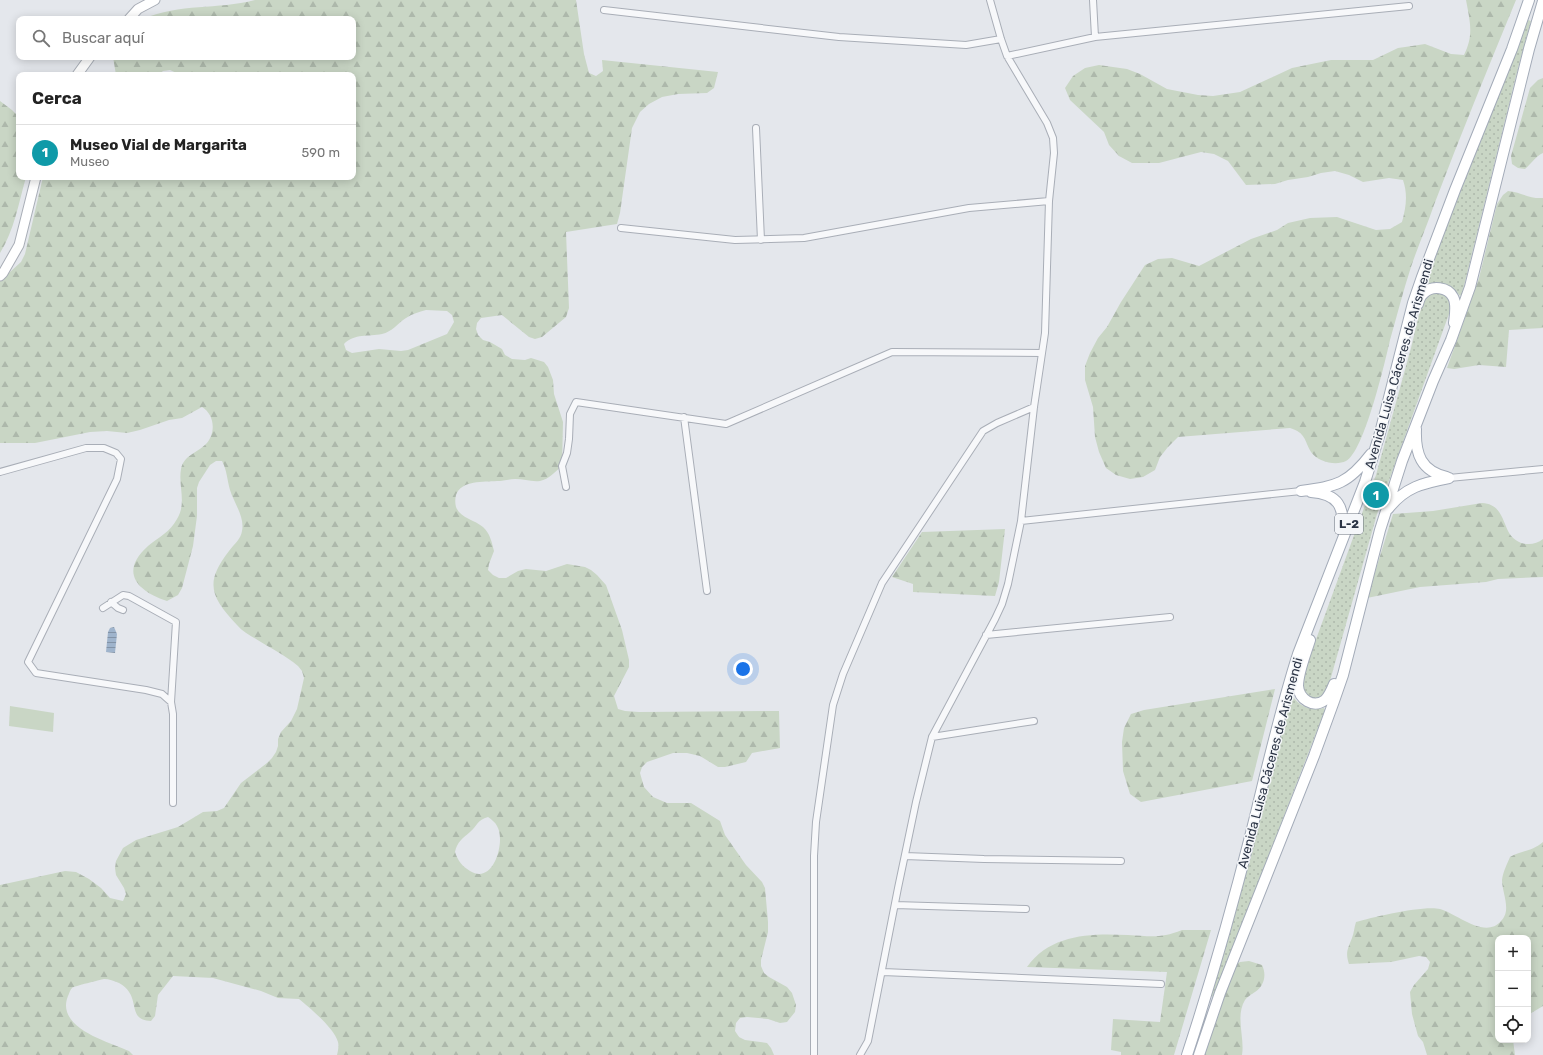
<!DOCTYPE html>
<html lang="es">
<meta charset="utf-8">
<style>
:root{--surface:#fff;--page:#f6f6f6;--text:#222;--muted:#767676;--line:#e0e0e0;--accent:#d1495b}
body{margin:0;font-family:Rubik,sans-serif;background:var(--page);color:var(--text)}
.controls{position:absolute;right:12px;bottom:12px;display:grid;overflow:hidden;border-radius:8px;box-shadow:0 2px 10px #0003}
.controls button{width:36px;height:36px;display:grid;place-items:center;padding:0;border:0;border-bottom:1px solid var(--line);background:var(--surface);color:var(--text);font:20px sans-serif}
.you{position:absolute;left:743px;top:669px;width:14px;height:14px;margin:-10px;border:3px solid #fff;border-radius:50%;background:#1a73e8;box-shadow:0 0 0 6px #1a73e833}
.badge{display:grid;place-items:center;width:26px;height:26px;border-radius:50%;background:var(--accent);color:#fff;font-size:13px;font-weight:700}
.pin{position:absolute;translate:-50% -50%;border:2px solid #fff;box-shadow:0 1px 4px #0006}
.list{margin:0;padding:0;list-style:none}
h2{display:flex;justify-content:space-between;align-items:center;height:52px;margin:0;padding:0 16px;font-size:17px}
h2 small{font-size:13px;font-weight:400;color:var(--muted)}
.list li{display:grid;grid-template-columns:26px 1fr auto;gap:12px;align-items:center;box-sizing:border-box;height:56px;padding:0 16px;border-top:1px solid var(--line)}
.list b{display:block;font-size:15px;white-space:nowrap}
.list p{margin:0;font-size:13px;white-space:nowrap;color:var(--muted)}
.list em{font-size:13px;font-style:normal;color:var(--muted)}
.icon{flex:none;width:22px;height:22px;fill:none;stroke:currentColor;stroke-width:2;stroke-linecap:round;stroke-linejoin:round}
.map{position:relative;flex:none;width:1543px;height:1055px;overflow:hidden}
.search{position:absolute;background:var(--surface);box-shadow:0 2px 10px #0003;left:16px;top:16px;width:340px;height:44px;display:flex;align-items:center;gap:10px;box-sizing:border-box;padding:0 14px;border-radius:8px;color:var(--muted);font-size:15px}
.panel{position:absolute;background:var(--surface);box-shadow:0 2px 10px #0003;left:16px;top:72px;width:340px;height:108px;border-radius:8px}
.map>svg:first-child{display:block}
.grass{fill:url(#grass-dots)}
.forest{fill:url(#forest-firs);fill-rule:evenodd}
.green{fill:#c9d6c5}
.water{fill:url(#water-rules)}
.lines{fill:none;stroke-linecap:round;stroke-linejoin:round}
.street-casing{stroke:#a9aeb7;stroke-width:8}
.secondary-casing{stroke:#a9aeb7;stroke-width:11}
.primary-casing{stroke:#a3abb8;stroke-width:12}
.street{stroke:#f7f8fa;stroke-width:6}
.secondary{stroke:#fff;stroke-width:9}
.primary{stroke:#fff;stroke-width:10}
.labels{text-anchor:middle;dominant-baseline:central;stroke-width:3;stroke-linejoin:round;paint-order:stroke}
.shield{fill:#f4f6f9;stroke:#676e7b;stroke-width:1}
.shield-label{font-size:12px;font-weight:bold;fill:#2b3445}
.street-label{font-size:13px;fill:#2b3445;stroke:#f4f6f9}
</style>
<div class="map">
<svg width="1543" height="1055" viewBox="0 0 1543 1055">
<defs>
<pattern id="grass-dots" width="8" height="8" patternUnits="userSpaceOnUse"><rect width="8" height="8" fill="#c9d6c5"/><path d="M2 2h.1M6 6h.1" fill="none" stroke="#adb8ab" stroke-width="1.8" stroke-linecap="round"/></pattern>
<pattern id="forest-firs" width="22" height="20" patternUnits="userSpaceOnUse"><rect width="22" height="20" fill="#c9d6c5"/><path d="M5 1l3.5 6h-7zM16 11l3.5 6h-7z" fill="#adb8ab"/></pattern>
<pattern id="water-rules" width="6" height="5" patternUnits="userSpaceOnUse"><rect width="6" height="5" fill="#9fb4cc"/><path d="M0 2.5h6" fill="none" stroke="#8293a7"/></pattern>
</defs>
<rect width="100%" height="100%" fill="#e4e7ec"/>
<!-- grass -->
<path class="grass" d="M1528,20L1531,21L1518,68L1462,294L1460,296C1451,283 1438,284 1424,284Z
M1431,293C1446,292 1454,299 1449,314L1377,514L1328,688C1325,696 1321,698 1312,699L1301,689L1303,675L1376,475L1411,348L1422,302L1424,298Z
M1290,697H1293C1301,707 1311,711 1324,708L1325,710L1214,997L1211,996Z"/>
<!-- forest -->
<path class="forest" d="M255,0H576L584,54L589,73L596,76L603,71L602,60L718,72L714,88L707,93L678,94L662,97L649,104L640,112L632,128L620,213L617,224L566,232L569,308L566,317L542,337L535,339L529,337L502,315L481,318L477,323L476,329L478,335L483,340L490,342L502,349L505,355L512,359L525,360L531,358L544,362L548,367L553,380L554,394L563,422L562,466C555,472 549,479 540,481C531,482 524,479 515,479C509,479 503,481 497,481C484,482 461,480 456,495C455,499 455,503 456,507C460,518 475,520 483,527C490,533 492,543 494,551L489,564L488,570L493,575L499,578H506L518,571L526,569L546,571L567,564L585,567L591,570L597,575L606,585L622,630L629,660V667L614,696L618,709L625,711L639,712L779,711L780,748L752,753L746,762L725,767H718L700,756L687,753H673L647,762L642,767L640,773L644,787L653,797L667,803H691L720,821L725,835L746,865L762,882L765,888L768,922V932L761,960V966L764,973L769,977L787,987L792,993L796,1005L795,1012L787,1022L780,1023L768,1019L747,1017L740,1018L736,1023L735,1031L739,1037L745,1040L767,1043L771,1048L774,1055H337C338,1051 339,1046 338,1042C334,1028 310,1008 299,999L278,998L261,991L213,978L173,976L158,995L155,1016L151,1021C125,1020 143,996 119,983C114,981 109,979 104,979C100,980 74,986 72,988C70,990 69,994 68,996C55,1028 109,1042 129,1051L133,1055H0V885L65,871L76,872L89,879L101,888L110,898L123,901L126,894L124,888L116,875L115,868L116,861L123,848L136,840L178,827L203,812L217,811L224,808L241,783L267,763L272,758L276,752L278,746V739L281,732L291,721L297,709L304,678L302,671L298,666C285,655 270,648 256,639C249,635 242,631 237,625C211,597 204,583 229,551C234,544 241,539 242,531C245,517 234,503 230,490C227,480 227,470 222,461H216L210,465L199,482L197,488V516L193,546L182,588L178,595L167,601C137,591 119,572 148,546C159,537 170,532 177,519C187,503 178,486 181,469C184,455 197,453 206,444C216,433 215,415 202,407L182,418L169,420L140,430L127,433L107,431L90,432L35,443H0V281L21,262L25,254L43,177H353V75H181L170,70L163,71L158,75H116L113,57H353V19H143C180,3 217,10 255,0ZM426,310L447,311L452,315L454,322L447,334L408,350L401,351L379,349L352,353L346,350L344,344C355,333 368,337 382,334C392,332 398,323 406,318C412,314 419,312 426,310ZM488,817C492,820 495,822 497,826C506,840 494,886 470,871C462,866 458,861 455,852C457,842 463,838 470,832C478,825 477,820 488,817Z
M1466,0H1516C1488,68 1460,136 1434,205C1427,226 1418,246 1411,267C1403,291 1397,316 1390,340C1385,362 1364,452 1346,461C1336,466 1318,462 1311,452C1304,440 1306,433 1290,428L1178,437L1168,447L1160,457L1155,470L1143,477L1130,479L1116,475L1106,468L1099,452L1095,437L1093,407L1085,380V366L1090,353L1098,338L1107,327L1121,302L1145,265L1158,259L1172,258L1199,266L1251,239L1277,230L1288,223L1310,218L1337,217L1376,230L1390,229L1402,222C1406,207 1408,195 1403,180L1389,178L1363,182L1349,175L1335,171L1321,173L1308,177L1288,180L1275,184L1246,185L1228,161L1214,154L1201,152L1159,163H1132L1119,156L1109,145L1104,132L1070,100L1065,88L1073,76L1085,68L1099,65L1127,69L1140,74L1167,89L1198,95L1213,96L1240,92L1292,68L1331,60H1373L1398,48L1412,46L1425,44L1451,54L1464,55C1474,35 1470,22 1466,0Z
M1543,78V153C1536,156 1531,164 1525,169L1518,168L1512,164L1511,156L1530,88L1538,80Z
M0,101L12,110L19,117V177H26C19,202 14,231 0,253Z
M1508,191C1521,192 1529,199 1543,198V328L1509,330L1506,367L1479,365L1454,369L1447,368L1479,278L1497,204L1503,195Z
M1482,503C1500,504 1502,518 1508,531C1515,545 1532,548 1543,539V577L1498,579L1486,582L1420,587L1367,598L1393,514L1433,511Z
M1005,529L999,582L995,596L913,592V584L892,577L922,532Z
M1275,689L1252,781L1141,802L1130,794L1123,771L1122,742L1124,728L1131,714L1144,710Z
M1543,842V1006L1528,1015V938H1498V1040H1513L1515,1055H1427L1423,1042L1418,1036L1412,1014L1410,992L1414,985L1428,969L1430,962L1426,957L1419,956L1391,962L1349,964C1345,953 1348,948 1352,938C1354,933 1354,928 1356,922C1373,917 1424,905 1440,909C1456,913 1485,940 1501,921C1512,910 1502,893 1502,880C1503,872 1507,864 1510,857C1522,850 1531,852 1543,842Z
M1182,930H1211L1174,1055H1121V1052L1111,1050L1113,1019L1160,1022L1167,972L1027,967C1050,934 1091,933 1128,935C1150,936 1160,939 1182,930Z
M1249,961L1262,965C1267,975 1264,986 1255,992C1252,994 1247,997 1245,1000C1235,1016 1245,1038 1242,1055H1204L1234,966L1240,962Z"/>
<!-- green -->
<path class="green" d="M10,706L54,713L53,732L9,726Z"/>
<!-- water -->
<path class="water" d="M114,627L117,634L115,653L106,652L108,632L110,628Z"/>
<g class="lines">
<!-- street casing -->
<g class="street-casing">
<path id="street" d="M1093,0L1095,37
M604,10L839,37L966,45L1001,39
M1007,56L1095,37L1409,6
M756,128L761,240
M621,228L735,240L804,238L969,208L1049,201
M684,417L707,591
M0,472L86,448H104L116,453L121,459L117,479L28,662L36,673L146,690L162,694L171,702L173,714V803
M1449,478L1543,469
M566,487L562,466L567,453L569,439L570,414L576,402L726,424L892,352L1042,353
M1021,521L1301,491
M111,602L118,608L123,610
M103,608L123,595L129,596L176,622L171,702
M986,635L1170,617
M932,737L1034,721
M905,856L984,859L1121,861
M895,905L1026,909
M883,972L1161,984
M814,1055V856L816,822L833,705L843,674L882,583L983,431L997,423L1034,407
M860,1055L868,1041L898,888L916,802L932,737L995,619L1002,604L1008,584L1021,521L1034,407L1045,333L1049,201L1054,153L1053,138L1047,123L1007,56L1001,39L990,0"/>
</g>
<!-- secondary casing -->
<g class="secondary-casing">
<path id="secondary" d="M129,19L138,9L155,0
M77,75L90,57
M0,276L3,273L19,245L36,177"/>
</g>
<!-- primary casing -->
<g class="primary-casing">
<path id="primary" d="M1418,304C1419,300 1421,295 1424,293C1432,285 1448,287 1453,297C1457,304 1455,314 1454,323
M1416,429C1415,454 1421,471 1447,477
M1301,491C1337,486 1348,484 1371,454
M1311,492C1339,494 1344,507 1343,532
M1388,509C1405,487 1423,483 1449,478
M1310,640C1306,653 1298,672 1298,686C1299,699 1313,709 1325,700C1329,696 1332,689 1334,684
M1187,1055C1211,982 1232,908 1251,833C1266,773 1279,713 1298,654L1365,482L1380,433L1413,303L1422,277L1455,190L1512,49L1529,0
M1199,1055L1220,993L1314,756L1334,701L1343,675L1380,530L1402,461L1433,381L1451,340L1470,287L1529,49L1543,1"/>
</g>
<!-- street -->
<use href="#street" class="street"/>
<!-- secondary -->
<use href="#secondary" class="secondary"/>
<!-- primary -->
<use href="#primary" class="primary"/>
</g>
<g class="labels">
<!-- shield labels -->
<rect class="shield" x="1335" y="514" width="28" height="20" rx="3"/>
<g class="shield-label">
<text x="1349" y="524">L-2</text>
</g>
<!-- street labels -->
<g class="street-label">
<text transform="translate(1399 364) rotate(-74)">Avenida Luisa Cáceres de Arismendi</text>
<text transform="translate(1270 763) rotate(-75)">Avenida Luisa Cáceres de Arismendi</text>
</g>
</g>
</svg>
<div class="controls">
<button>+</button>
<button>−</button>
<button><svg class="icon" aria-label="locate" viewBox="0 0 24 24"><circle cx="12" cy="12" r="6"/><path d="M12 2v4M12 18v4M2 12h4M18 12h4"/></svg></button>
</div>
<div class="you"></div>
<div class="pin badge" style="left:1376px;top:495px;background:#0f9aa8">1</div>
<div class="search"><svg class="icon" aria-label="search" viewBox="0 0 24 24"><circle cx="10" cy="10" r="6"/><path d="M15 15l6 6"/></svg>Buscar aquí</div>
<section class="panel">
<h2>Cerca<small></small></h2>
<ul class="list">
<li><span class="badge" style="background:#0f9aa8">1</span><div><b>Museo Vial de Margarita</b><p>Museo</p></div><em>590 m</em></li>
</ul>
</section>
</div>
